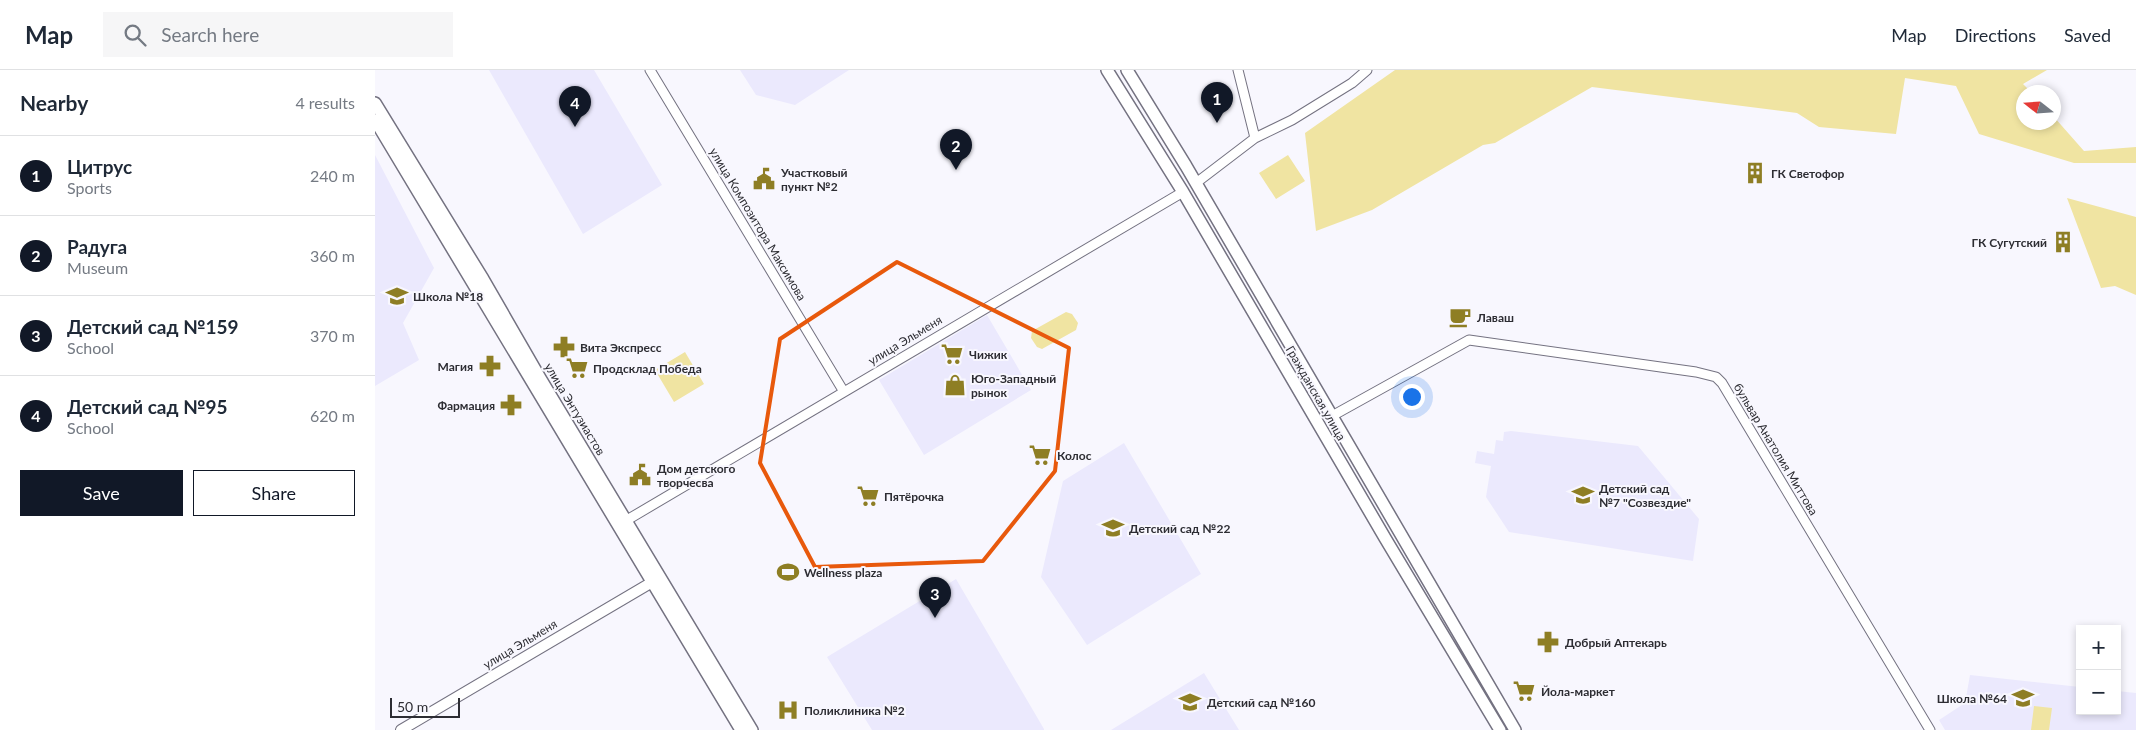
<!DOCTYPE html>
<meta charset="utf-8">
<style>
:root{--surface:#fff;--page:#f6f6f7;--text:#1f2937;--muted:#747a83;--line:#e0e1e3;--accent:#111827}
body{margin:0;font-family:Lato,sans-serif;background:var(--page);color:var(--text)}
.controls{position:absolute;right:15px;bottom:15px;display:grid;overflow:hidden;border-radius:0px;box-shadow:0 2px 8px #0003}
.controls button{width:45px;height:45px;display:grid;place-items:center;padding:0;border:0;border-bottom:1px solid var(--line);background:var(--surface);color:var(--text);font:25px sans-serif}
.compass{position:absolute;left:1641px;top:15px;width:45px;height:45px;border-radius:50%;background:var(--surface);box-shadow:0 2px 8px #0003;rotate:287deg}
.scale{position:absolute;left:15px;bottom:12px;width:70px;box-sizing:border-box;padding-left:5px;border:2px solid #2d2d33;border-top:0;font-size:14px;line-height:18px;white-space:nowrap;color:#2d2d33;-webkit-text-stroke:4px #f8f7fe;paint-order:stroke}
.you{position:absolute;left:1036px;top:326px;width:18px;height:18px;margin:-12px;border:4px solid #fff;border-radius:50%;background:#1a73e8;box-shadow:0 0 0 8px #1a73e833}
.badge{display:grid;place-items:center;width:32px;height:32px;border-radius:50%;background:var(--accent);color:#fff;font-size:16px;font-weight:700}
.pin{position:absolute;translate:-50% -41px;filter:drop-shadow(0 1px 2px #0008)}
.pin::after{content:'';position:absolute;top:26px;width:18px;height:15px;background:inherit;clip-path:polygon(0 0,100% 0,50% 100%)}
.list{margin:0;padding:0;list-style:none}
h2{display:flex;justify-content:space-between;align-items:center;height:65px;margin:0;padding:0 20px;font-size:21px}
h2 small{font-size:16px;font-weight:400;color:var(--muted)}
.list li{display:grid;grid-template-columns:32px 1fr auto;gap:15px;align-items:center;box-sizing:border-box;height:80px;padding:0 20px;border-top:1px solid var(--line)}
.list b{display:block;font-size:19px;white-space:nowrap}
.list p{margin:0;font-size:16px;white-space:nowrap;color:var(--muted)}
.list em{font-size:16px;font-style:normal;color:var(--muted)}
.actions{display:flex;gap:10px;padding:15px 20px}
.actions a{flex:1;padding:11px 0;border:1px solid var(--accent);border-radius:0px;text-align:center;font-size:18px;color:var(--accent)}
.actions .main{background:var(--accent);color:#fff}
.icon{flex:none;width:28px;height:28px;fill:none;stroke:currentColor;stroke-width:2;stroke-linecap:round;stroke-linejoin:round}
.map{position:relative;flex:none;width:1761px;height:660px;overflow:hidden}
header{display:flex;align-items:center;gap:30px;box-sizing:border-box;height:70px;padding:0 25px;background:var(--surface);border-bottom:1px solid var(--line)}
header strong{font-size:24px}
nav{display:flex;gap:28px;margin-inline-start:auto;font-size:18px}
.search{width:350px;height:45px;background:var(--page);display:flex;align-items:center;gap:12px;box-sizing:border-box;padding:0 18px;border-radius:0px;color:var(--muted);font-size:19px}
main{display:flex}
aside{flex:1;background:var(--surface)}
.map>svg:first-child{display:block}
.built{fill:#ebe9fd}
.green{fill:#f0e4a2}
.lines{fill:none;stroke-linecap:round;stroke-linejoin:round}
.minor-casing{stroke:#747281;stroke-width:11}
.tertiary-casing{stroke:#747281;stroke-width:12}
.secondary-casing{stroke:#747281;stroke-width:14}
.minor{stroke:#fff;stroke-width:9}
.tertiary{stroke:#fff;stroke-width:10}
.secondary{stroke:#fff;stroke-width:11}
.marked{fill:none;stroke:#e8590c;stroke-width:4;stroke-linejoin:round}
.labels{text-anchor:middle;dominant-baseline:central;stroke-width:4;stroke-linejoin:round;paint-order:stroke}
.poi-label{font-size:12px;font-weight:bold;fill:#2d2d33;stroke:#f8f7fe;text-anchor:start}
.street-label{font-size:12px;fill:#2d2d33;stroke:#f8f7fe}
</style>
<header>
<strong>Map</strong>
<div class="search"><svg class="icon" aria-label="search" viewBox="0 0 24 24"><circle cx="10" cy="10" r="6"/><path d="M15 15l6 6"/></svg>Search here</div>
<nav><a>Map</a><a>Directions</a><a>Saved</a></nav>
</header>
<main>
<aside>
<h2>Nearby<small>4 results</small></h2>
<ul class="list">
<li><span class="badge">1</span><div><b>Цитрус</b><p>Sports</p></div><em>240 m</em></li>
<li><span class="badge">2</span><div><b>Радуга</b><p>Museum</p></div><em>360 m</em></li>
<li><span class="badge">3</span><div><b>Детский сад №159</b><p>School</p></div><em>370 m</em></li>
<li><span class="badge">4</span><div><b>Детский сад №95</b><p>School</p></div><em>620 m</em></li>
</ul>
<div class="actions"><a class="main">Save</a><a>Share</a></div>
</aside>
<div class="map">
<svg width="1761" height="660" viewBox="0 0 1761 660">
<rect width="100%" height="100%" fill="#f8f7fe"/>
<!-- built -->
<path class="built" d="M114,0H219L287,115L208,164Z
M365,0H474L420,35L381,25Z
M0,85L59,198L28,253L44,290L0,316Z
M612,245L656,320L549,385L504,310Z
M1136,361L1263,376L1324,449L1318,491L1134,462L1111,427L1116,396L1100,393L1102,381L1119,384L1121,370L1128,371L1129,362Z
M749,373L826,504L712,575L666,507L688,411Z
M581,509L669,659V660H497L452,587Z
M829,603L864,660H736Z
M1595,605L1705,617V641H1742V621L1761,623V660H1570L1564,650L1590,633Z"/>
<!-- green -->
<path class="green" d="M1020,0H1672L1648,14L1656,22H1648V52H1678L1679,47L1709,81L1761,77V93H1699L1604,64L1581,16L1530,8L1521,64L1444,57L1422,43L1217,17L1120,73L1108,75L997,140L941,161L930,63Z
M913,85L930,111L901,129L884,103Z
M1692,128L1761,147V225L1740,216L1726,218Z
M691,242L697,244L703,253L701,260L667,279L662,277L656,268L657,261Z
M310,282L329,314L299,332L280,300Z
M1659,636L1677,638L1674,660H1656Z"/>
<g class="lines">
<!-- minor casing -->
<g class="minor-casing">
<path id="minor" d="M275,0L469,322
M863,0L880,68
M821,113L880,68L917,50L977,13L992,0
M957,346L1094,270L1321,302L1341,307L1347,313L1555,660
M252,450L808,122"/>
</g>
<!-- tertiary casing -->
<g class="tertiary-casing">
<path id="tertiary" d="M26,660L279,511"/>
</g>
<!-- secondary casing -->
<g class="secondary-casing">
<path id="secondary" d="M732,0L808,122L1010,468L1125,660
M752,0L811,96L1140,660
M0,33L108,209L165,308L377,660
M0,50L366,660"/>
</g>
<!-- minor -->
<use href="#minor" class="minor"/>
<!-- tertiary -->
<use href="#tertiary" class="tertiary"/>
<!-- secondary -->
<use href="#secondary" class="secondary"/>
</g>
<!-- marked area -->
<path class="marked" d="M522,192L694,278L680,401L608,491L440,497L385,393L405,269Z"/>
<!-- icons -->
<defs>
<g id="building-bare" transform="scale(1.725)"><path d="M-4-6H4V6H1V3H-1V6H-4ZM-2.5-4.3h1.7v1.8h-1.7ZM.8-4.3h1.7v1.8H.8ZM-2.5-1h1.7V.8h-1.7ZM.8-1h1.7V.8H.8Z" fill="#8e7e24" stroke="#f8f7fe" stroke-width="2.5" paint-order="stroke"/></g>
<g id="civic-bare" transform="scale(1.725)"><path d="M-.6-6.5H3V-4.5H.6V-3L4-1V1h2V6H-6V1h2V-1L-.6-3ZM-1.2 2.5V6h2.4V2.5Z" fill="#8e7e24" stroke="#f8f7fe" stroke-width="2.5" paint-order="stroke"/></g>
<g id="school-bare" transform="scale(1.725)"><path d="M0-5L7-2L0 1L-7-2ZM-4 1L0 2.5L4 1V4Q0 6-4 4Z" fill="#8e7e24" stroke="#f8f7fe" stroke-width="2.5" paint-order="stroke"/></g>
<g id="cafe-bare" transform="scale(1.725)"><path d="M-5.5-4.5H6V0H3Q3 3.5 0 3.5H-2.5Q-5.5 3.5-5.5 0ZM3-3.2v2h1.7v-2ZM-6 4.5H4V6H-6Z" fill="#8e7e24" stroke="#f8f7fe" stroke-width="2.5" paint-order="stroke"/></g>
<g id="pharmacy-bare" transform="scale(1.725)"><path d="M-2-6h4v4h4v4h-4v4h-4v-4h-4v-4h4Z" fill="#8e7e24" stroke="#f8f7fe" stroke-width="2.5" paint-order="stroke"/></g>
<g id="supermarket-bare" transform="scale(1.725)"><path d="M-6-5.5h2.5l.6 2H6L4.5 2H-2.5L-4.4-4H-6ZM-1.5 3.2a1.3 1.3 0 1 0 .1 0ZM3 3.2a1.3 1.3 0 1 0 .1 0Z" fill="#8e7e24" stroke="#f8f7fe" stroke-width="2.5" paint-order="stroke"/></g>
<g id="shop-bare" transform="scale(1.725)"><path d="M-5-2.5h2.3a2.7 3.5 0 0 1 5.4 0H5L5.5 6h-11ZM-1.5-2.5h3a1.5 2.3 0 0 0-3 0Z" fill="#8e7e24" stroke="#f8f7fe" stroke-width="2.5" paint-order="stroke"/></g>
<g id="stadium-bare" transform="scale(1.725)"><path d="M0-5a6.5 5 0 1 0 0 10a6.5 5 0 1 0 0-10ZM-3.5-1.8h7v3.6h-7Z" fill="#8e7e24" stroke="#f8f7fe" stroke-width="2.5" paint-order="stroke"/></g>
<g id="hospital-bare" transform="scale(1.725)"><path d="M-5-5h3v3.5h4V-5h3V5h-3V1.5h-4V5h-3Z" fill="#8e7e24" stroke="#f8f7fe" stroke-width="2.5" paint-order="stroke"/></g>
</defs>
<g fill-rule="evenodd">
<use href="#building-bare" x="1380" y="103"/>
<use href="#civic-bare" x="389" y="109"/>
<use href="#building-bare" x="1688" y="172"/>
<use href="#school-bare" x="22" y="226"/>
<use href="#cafe-bare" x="1085" y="247"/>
<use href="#pharmacy-bare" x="189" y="277"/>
<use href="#supermarket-bare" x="577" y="284"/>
<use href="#pharmacy-bare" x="115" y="296"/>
<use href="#supermarket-bare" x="202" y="298"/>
<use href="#shop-bare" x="580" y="315"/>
<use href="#pharmacy-bare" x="136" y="335"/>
<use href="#supermarket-bare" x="665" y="385"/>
<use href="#civic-bare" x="265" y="405"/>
<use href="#school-bare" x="1208" y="425"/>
<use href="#supermarket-bare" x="493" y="426"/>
<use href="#school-bare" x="738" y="458"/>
<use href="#stadium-bare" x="413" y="502"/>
<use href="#pharmacy-bare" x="1173" y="572"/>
<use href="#supermarket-bare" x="1149" y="621"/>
<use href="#school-bare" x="1648" y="628"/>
<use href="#school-bare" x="815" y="632"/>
<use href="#hospital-bare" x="413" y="640"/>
</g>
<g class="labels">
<!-- poi labels -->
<g class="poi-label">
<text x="406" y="102">Участковый<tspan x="406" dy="14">пункт №2</tspan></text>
<text x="1396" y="103">ГК Светофор</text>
<text x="1672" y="172" text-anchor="end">ГК Сугутский</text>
<text x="38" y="226">Школа №18</text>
<text x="1102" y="247">Лаваш</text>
<text x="205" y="277">Вита Экспресс</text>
<text x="594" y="284">Чижик</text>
<text x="98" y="296" text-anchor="end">Магия</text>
<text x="218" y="298">Продсклад Победа</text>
<text x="596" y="308">Юго-Западный<tspan x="596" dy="14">рынок</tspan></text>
<text x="120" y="335" text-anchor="end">Фармация</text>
<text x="682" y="385">Колос</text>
<text x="282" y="398">Дом детского<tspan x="282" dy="14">творчесва</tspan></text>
<text x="1224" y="418">Детский сад<tspan x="1224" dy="14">№7 "Созвездие"</tspan></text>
<text x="509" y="426">Пятёрочка</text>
<text x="754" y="458">Детский сад №22</text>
<text x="429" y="502">Wellness plaza</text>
<text x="1190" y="572">Добрый Аптекарь</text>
<text x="1166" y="621">Йола-маркет</text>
<text x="1632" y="628" text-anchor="end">Школа №64</text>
<text x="832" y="632">Детский сад №160</text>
<text x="429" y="640">Поликлиника №2</text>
</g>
<!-- street labels -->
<g class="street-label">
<text transform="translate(383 154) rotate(59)">улица Композитора Максимова</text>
<text transform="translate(530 270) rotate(-31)">улица Эльменя</text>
<text transform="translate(941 323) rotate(60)">Гражданская улица</text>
<text transform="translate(200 339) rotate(59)">улица Энтузиастов</text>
<text transform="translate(1401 379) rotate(59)">бульвар Анатолия Миттова</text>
<text transform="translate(145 574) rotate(-31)">улица Эльменя</text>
</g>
</g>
</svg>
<div class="controls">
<button>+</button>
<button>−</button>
</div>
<svg class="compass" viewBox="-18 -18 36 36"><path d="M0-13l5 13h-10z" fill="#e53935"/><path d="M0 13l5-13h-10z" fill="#747a83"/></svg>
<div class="scale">50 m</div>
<div class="you"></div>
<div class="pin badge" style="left:842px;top:53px">1</div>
<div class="pin badge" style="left:581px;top:100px">2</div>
<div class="pin badge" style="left:560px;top:548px">3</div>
<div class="pin badge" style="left:200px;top:57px">4</div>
</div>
</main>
